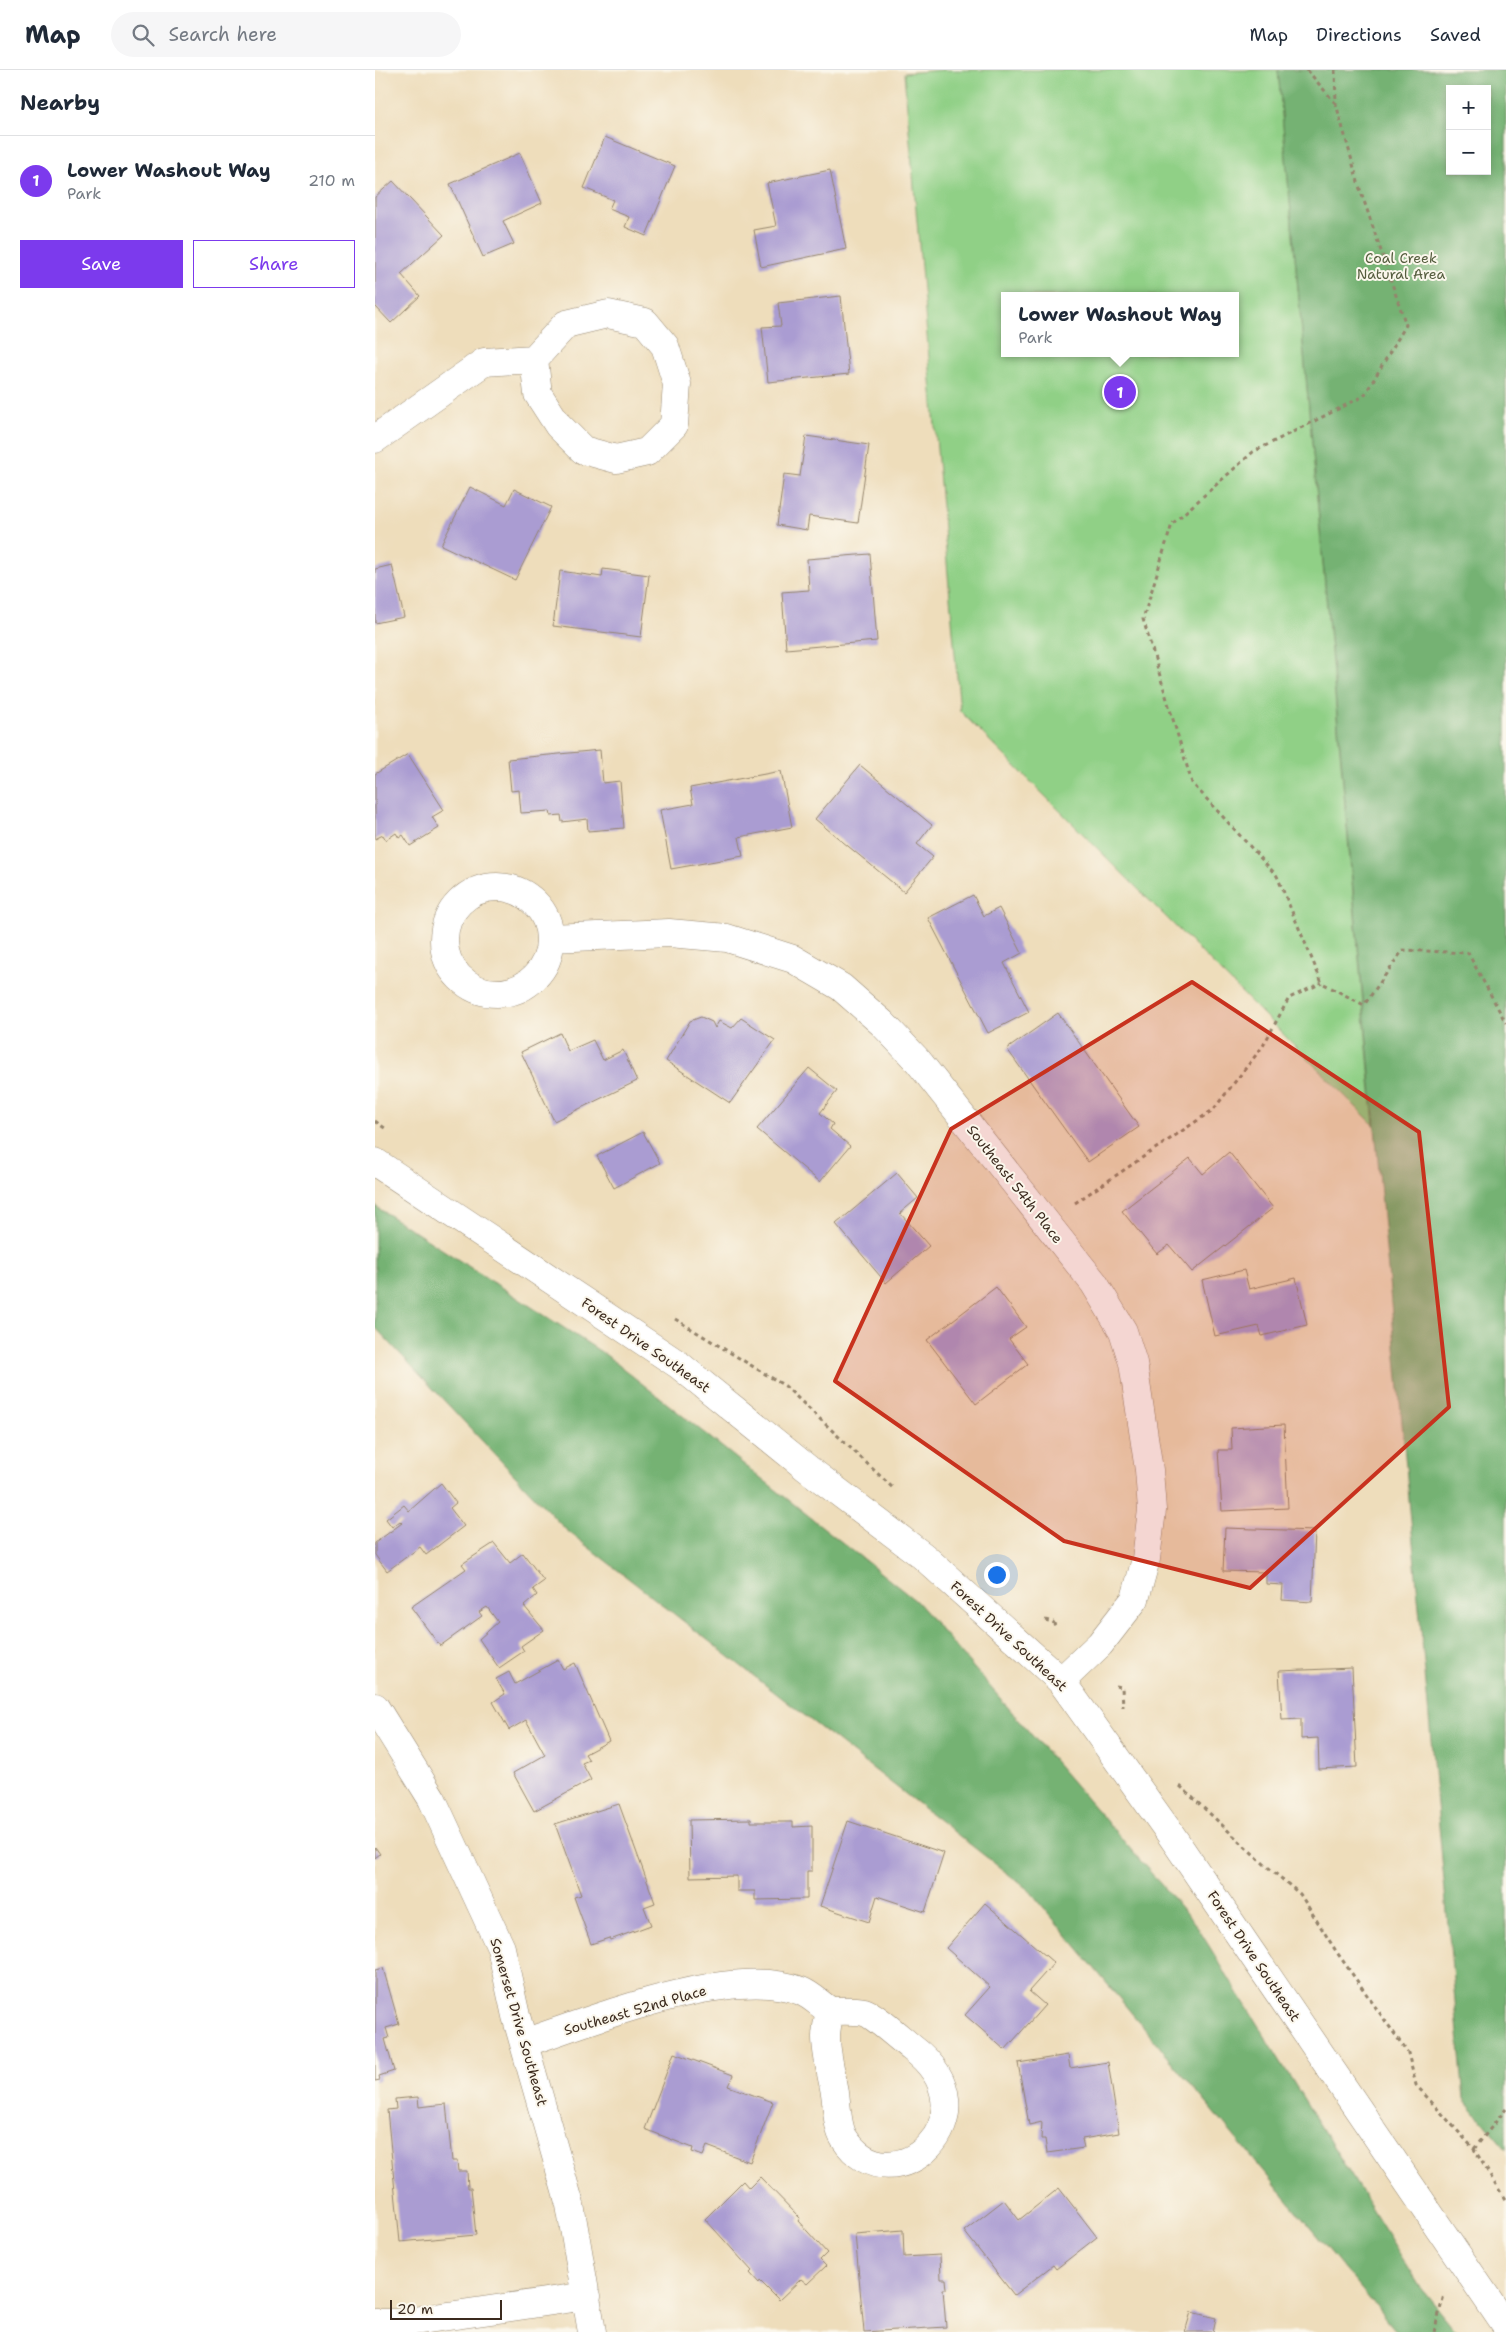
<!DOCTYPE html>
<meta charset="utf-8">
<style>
:root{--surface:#fff;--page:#f6f6f7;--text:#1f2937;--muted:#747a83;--line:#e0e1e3;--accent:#7c3aed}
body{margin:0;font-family:"Shantell Sans",sans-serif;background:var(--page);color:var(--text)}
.controls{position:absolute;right:15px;top:15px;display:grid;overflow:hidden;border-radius:0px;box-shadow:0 2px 8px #0003}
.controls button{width:45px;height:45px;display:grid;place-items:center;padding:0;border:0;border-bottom:1px solid var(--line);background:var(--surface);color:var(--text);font:25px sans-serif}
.scale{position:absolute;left:15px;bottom:12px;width:112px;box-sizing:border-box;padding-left:5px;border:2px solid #3b2a1e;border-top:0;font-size:14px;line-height:18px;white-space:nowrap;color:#3b2a1e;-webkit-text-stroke:4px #fbf7ec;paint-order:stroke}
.you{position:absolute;left:621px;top:1504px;width:18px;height:18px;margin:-12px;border:4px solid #fff;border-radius:50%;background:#1a73e8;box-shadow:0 0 0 8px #1a73e833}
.badge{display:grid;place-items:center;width:32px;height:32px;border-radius:50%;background:var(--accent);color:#fff;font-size:16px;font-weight:700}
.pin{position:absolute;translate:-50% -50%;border:2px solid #fff;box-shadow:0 1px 5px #0006}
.popup{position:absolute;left:626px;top:222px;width:238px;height:65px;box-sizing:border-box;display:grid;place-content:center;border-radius:0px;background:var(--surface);filter:drop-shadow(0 1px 4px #0005);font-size:16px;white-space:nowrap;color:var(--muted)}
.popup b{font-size:19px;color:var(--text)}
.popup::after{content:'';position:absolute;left:50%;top:100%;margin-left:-10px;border:10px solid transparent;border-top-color:var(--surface)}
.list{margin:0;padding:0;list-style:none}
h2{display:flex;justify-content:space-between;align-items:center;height:65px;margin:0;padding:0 20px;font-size:21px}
h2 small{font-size:16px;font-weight:400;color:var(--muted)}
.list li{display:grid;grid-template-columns:32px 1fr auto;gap:15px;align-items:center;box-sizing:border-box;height:90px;padding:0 20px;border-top:1px solid var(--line)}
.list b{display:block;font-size:19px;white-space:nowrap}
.list p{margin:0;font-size:16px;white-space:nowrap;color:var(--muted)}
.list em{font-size:16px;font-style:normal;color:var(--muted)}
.actions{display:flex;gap:10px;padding:15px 20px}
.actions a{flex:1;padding:11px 0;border:1px solid var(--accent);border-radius:0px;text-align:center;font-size:18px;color:var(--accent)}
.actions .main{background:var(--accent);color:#fff}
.icon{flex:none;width:28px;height:28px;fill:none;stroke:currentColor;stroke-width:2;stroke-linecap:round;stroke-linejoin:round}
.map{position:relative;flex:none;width:1131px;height:2262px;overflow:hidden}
header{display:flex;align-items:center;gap:30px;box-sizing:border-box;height:70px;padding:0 25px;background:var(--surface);border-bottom:1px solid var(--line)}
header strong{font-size:24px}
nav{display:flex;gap:28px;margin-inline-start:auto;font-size:18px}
.search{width:350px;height:45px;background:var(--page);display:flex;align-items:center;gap:12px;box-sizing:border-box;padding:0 18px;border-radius:28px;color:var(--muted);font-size:19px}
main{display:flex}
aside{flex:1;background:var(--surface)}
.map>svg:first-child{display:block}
.green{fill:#90d086;stroke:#667d52;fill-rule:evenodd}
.forest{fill:#74b273;stroke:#586e48;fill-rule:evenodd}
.building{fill:#aa9cd2}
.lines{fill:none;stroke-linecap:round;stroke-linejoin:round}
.street-casing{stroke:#94846c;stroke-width:29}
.secondary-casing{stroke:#94846c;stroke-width:29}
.path{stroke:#94846c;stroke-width:3;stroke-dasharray:4 4;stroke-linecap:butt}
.street{stroke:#fff;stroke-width:28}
.secondary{stroke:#fff;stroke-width:28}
.marked{fill:#c8321e;fill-opacity:0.2;stroke:#c8321e;stroke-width:4;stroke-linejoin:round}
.labels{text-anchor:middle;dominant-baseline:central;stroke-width:4;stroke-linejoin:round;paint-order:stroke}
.park-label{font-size:14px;fill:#545c3d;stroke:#fbf7ec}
.street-label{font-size:14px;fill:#3b2a1e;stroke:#fbf7ec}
</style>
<header>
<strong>Map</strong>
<div class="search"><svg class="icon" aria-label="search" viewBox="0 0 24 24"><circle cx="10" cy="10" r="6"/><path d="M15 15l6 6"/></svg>Search here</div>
<nav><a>Map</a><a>Directions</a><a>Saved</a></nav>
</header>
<main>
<aside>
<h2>Nearby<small></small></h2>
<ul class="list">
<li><span class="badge">1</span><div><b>Lower Washout Way</b><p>Park</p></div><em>210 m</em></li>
</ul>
<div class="actions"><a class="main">Save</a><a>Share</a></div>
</aside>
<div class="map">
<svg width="1131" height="2262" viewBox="0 0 1131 2262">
<rect width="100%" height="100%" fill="#fbf7ec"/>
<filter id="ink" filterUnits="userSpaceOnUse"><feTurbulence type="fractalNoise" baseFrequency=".02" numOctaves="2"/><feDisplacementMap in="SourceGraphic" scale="10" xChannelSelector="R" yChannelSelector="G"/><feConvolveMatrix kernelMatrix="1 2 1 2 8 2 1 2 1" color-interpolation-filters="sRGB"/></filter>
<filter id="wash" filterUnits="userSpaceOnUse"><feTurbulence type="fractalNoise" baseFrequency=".0096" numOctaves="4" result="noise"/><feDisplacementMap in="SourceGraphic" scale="20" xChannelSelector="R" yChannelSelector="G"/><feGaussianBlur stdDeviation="1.12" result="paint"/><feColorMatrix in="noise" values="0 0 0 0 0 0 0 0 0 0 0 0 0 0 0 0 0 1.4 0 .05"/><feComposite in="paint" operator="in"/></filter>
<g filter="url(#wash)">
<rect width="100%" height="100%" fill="#edb"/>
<!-- green -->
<path class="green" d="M568,0H903L999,1055L585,641L529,3ZM630,226H860V283H630Z"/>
<!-- forest -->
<path class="forest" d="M903,0H1131V2079L1089,2029ZM1075,19H1112V101H1075Z
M0,1136L231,1285L541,1531L821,1855L1044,2215L1082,2262H1022L655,1821L190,1459L0,1257Z"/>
<g id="blocks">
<!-- building -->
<path class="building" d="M230,67L300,96L271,166L250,157L254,147L234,139L238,130L209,118Z
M145,83L167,133L128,151L139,174L108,187L75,114Z
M455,100L471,179L386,197L379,160L401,156L392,113Z
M18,111L69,165L26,204L45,226L16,253L0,236V127Z
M466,226L474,304L393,312L387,257L406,256L403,233Z
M431,366L494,375L483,453L434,446L432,460L402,455L409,404L425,406Z
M95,417L131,435L139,419L176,437L140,510L66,475Z
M495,484L502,571L411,579L407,522L434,520L432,489Z
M17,495L29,547L0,553V499Z
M228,499L274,505L266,567L178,556L185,501L227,507Z
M225,680L228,713L245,711L249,758L213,761L212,749L187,752L186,745L176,746L175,741L146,743L144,720L136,721L133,689Z
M33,684L69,740L57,747L64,758L35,776L28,765L24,768L21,763L11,770L8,765L0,769V704Z
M485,695L557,755L542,774L558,787L529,822L440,749Z
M406,701L417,757L364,767L368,786L296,799L285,740L318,734L315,718Z
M598,825L609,846L624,838L647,883L629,893L654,942L613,963L553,848Z
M683,943L764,1057L713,1092L632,979Z
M326,947L337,952L340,958L344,951L357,958L366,948L400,970L355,1033L291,991L315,951Z
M185,963L193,981L218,970L228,990L248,980L262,1011L179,1051L146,982Z
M434,998L462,1021L445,1043L458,1054L455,1059L475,1076L445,1112L382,1059Z
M268,1062L285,1093L239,1118L222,1086Z
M854,1082L898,1138L817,1202L794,1175L782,1184L747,1141L815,1088L828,1104Z
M522,1103L543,1128L525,1143L554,1176L511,1213L461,1154Z
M869,1200L874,1219L921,1208L932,1255L887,1266L884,1256L840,1266L827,1210Z
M621,1217L651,1257L634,1269L653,1294L601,1334L552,1270Z
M909,1355L913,1438L847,1441L843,1380H857L856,1358Z
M66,1413L81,1433L75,1438L89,1456L51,1485L45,1477L12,1501L0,1485V1473L27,1453L25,1451L17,1457L11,1449L29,1435L34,1441Z
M850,1458L940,1461L937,1532L907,1530L908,1515L891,1514V1502L848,1501Z
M119,1473L135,1493L148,1483L169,1511L158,1519L162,1525L149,1536L169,1560L146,1576L149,1581L124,1598L104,1569L123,1552L112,1537L104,1542L107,1546L65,1576L36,1537L91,1499L87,1494Z
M183,1590L188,1599L200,1593L234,1671L210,1684L214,1690L207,1693L216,1710L159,1741L138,1703L170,1685L151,1650L134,1660L118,1632L130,1624L121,1609L134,1602L140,1614Z
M977,1598L982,1697L944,1699L943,1668L926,1669V1649L907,1650L904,1601Z
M244,1734L280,1833L269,1837L276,1855L235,1870L234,1868L216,1874L199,1827L206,1825L180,1754Z
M376,1749V1752H418V1757L437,1756V1801H432V1829L380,1830V1821H362V1806L315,1807L314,1750Z
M473,1751L569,1783L550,1842L502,1826L494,1852L445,1836Z
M0,1777L5,1784L0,1788Z
M610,1833L679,1893L654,1921L670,1935L630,1980L590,1945L615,1917L571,1878Z
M8,1898L24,1954L11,1958L14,1968L10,1969L19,2001L4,2006L5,2010L0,2011V1900Z
M299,1983L358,2005L353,2016L398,2032L375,2092L332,2076L328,2086L317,2082L318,2078L270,2059Z
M693,1985L695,1998L733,1992L744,2063L707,2069L709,2078L672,2083L670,2069H666L667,2052L654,2055L643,1993Z
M43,2027L44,2037L71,2034L77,2091H82L83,2101H92L93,2118H96L101,2165L25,2172L12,2040L21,2039L20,2029Z
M385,2107L425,2148L423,2151L452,2183L445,2190L451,2196L432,2214L426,2209L404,2230L385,2211L384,2213L375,2203L377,2201L330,2149L368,2111L374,2118Z
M684,2118L722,2167L681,2199L678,2195L639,2225L589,2161L629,2130L644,2150Z
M528,2160L529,2187L565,2185L566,2209H571L572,2219H568L571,2257L489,2262L480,2164Z
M816,2242L841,2248L838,2262H810Z"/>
</g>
</g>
<g filter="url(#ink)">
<use href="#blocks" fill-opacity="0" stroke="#94846c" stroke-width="1"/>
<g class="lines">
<!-- street casing -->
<g class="street-casing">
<path id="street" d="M0,369L109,292L159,289L191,254L233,244L270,252L290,276L302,314L299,355L272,382L241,389L208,380L183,355L163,324L159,289
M69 870a53 53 0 1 1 106 0a53 53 0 1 1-106 0Z
M175,868L294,863L352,868L418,889L466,917L507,953L543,991L719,1213L748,1261L758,1293L774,1400L777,1440L771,1489L760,1529L725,1574L686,1611
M0,1637L57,1729L126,1878L141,1946L195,2135L217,2262
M149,1973C217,1950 359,1893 426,1921C436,1925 446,1935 455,1941C453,1950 451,1959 451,1967C451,1985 457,2006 460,2023C462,2036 462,2057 469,2068C517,2143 625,2044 537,1978C528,1971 498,1944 489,1942C478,1940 465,1941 455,1941
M0,2253H25L212,2226"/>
</g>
<!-- secondary casing -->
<g class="secondary-casing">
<path id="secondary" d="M0,1092L304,1295L433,1399L548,1486L686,1611L792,1759L1131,2256"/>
</g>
<!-- path -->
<path class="path" d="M932,0L961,34
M960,0L961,34L985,119L1031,255L989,326L878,382L797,454L768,549L817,713L902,806L947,913L989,935L1028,880L1093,883L1131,953
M0,1051L11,1059
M700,1133L838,1040L888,976L914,928L947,913
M300,1249L410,1316L519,1419
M670,1550L678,1552L681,1557
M741,1616L747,1617L748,1637
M805,1716L889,1794L925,1824L961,1881L1033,1983L1041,2015L1099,2079L1131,2131
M1099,2079L1131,2039
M1059,2262L1069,2225"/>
<!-- street -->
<use href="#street" class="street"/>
<!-- secondary -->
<use href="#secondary" class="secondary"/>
</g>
</g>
<!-- marked area -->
<path class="marked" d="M817,912L1044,1062L1074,1337L875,1518L689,1471L460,1311L576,1059Z"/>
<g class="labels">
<!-- park labels -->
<g class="park-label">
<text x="1026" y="188">Coal Creek<tspan x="1026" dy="16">Natural Area</tspan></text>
</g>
<!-- street labels -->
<g class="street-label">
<text transform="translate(640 1114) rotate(52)">Southeast 54th Place</text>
<text transform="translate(271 1275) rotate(35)">Forest Drive Southeast</text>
<text transform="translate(634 1566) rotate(43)">Forest Drive Southeast</text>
<text transform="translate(879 1886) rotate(56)">Forest Drive Southeast</text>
<text transform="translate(260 1940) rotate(-16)">Southeast 52nd Place</text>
<text transform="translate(144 1952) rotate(74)">Somerset Drive Southeast</text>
</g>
</g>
</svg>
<div class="controls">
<button>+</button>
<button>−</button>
</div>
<div class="scale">20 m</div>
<div class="you"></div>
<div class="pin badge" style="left:745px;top:322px">1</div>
<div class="popup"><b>Lower Washout Way</b>Park</div>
</div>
</main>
